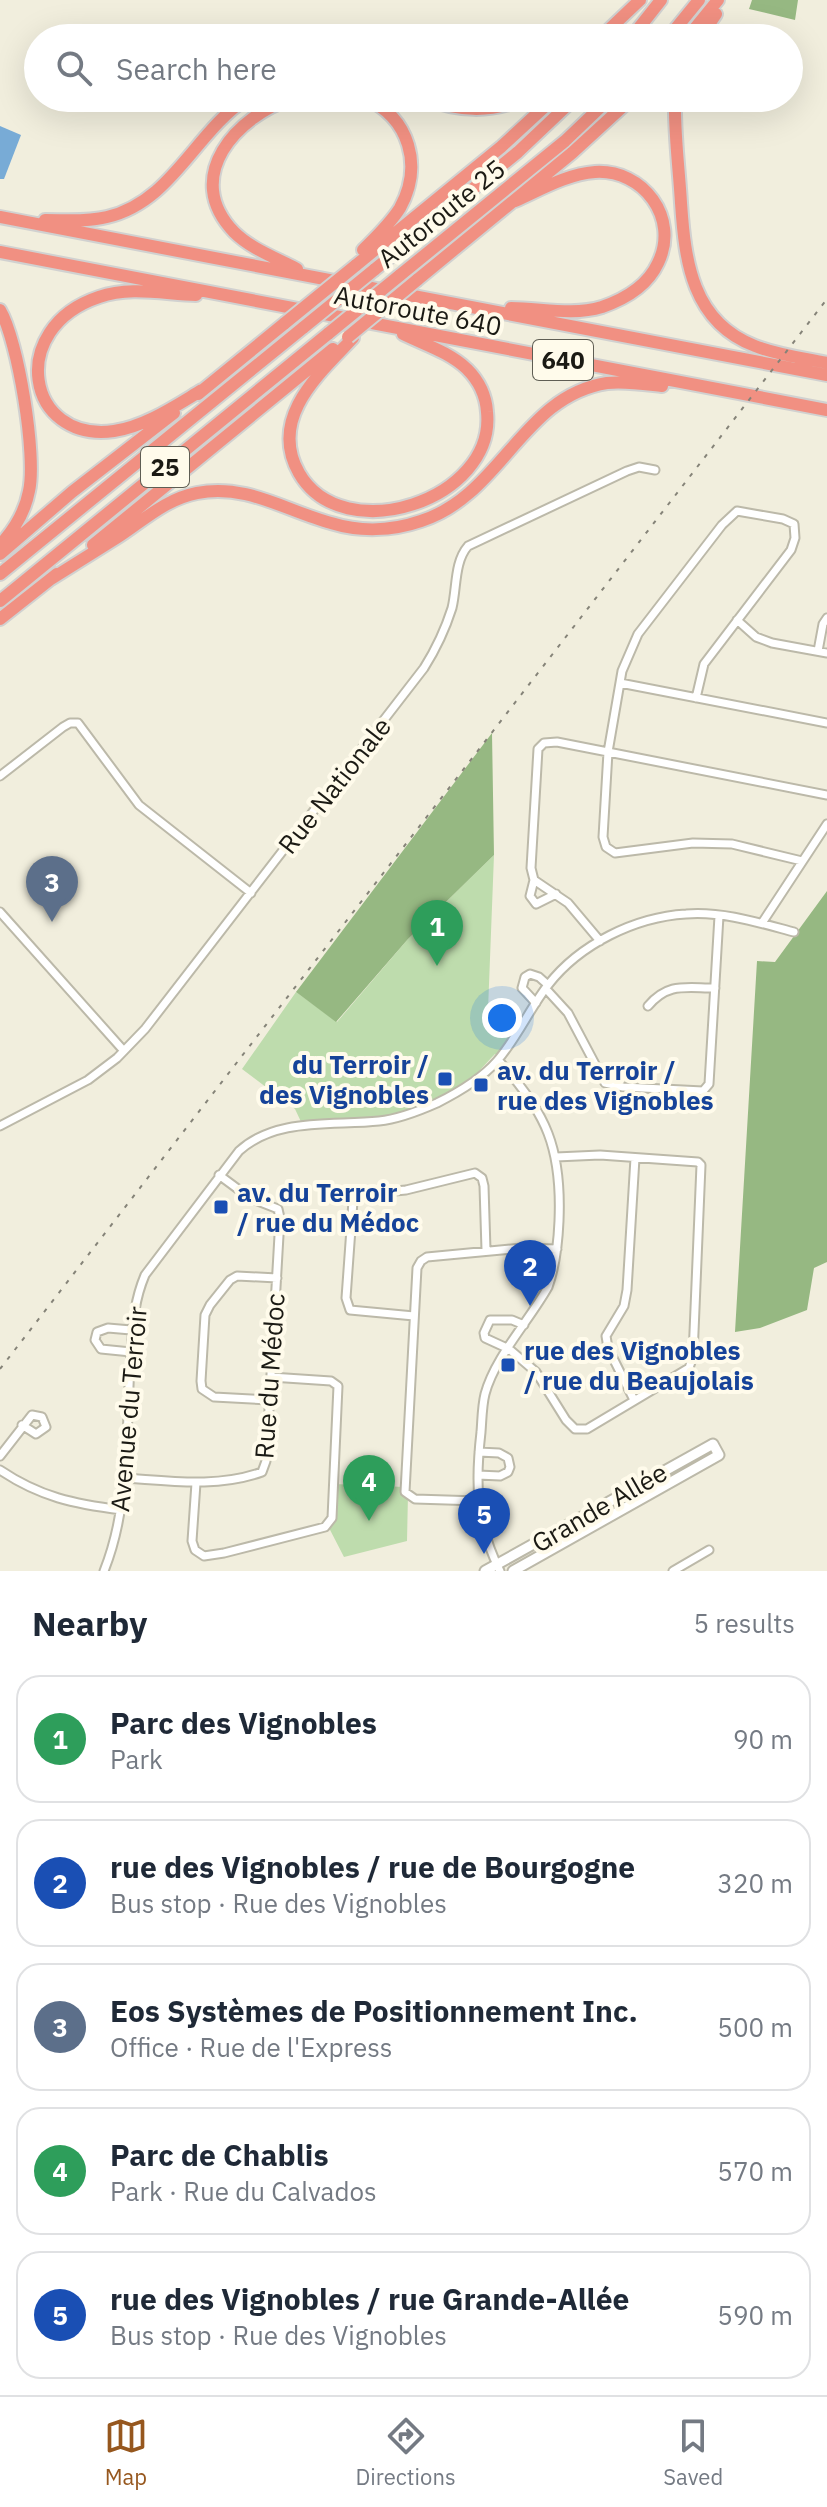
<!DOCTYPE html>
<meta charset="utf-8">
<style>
:root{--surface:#fff;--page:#f2f2f3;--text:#1f2937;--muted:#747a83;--line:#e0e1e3;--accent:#96571e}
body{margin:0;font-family:"IBM Plex Sans",sans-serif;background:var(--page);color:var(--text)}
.you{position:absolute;left:502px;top:1018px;width:28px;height:28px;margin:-20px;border:6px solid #fff;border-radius:50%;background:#1a73e8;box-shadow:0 0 0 12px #1a73e833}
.badge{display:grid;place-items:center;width:52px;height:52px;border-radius:50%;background:var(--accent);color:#fff;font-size:26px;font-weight:700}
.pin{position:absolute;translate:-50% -66px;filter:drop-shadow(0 2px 4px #0008)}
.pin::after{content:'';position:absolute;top:42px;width:28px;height:24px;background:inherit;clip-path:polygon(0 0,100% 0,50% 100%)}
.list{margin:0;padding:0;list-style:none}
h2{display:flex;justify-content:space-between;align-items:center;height:104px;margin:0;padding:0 32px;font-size:34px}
h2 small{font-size:26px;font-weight:400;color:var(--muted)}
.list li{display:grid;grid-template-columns:52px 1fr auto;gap:24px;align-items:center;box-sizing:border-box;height:128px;margin:0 16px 16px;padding:0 16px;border:2px solid var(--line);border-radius:24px}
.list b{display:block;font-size:30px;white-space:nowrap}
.list p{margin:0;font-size:26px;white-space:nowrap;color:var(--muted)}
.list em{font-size:26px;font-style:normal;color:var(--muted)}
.icon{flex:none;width:44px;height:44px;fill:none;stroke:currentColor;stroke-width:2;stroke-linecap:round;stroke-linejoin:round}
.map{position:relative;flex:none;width:827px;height:1571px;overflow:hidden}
.search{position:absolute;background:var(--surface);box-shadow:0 8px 32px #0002;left:24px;right:24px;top:24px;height:88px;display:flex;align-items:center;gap:20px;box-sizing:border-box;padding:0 28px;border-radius:44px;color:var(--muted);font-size:30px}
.sheet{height:824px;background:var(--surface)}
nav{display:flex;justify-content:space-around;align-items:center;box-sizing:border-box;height:112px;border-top:2px solid var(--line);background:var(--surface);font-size:22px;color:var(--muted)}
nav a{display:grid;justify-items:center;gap:4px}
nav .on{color:var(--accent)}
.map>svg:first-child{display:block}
.green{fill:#bedcad}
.forest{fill:#96b882}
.water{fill:#78abd6}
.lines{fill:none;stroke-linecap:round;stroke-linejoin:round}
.minor-casing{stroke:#bcb9a9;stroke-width:11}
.tertiary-casing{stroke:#bcb9a9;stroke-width:13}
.motorway-casing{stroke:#d1d1d0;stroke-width:16}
.minor{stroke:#fff;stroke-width:7}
.tertiary{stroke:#fff;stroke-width:9}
.motorway{stroke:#f19082;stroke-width:12}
.rail{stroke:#858378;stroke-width:2;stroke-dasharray:4 8;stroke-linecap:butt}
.motorway-bridge-casing{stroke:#d1d1d0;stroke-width:16;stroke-linecap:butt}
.motorway-bridge{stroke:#f19082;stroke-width:12}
.transit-dot{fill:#1a4fb4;stroke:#fffbeb;stroke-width:3}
.labels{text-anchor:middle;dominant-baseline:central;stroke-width:8;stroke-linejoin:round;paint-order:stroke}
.shield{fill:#fffbeb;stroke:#5f5e54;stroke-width:2}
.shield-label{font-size:24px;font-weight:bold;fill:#1b1a14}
.street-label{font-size:26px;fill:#1b1a14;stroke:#fffbeb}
.transit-label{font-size:26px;font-weight:bold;fill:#164399;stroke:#fffbeb;text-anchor:start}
</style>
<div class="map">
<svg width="827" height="1571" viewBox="0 0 827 1571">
<rect width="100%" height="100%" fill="#f1eedd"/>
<!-- green -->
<path class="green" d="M494,855L488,1010L515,1029L500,1056L495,1054C483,1066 469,1084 454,1092C407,1118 355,1121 303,1126L295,1109L242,1069L296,992L337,1022L408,939Z
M334,1484L404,1487L408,1494L407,1541L344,1557L327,1524Z"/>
<!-- forest -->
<path class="forest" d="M752,0H798L795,20L749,9Z
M492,733L494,855L408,939L336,1022L296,992Z
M827,891V1262L814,1268L807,1310L760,1328L735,1332L757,961L775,962Z"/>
<!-- water -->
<path class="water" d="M0,126L21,135L4,179H0Z"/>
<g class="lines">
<!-- minor casing -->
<g class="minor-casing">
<path id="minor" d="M737,620L756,637L772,643L827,653
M818,651L823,624L827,618
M620,683L827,723
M696,698L704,664L791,550L795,538L794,524L783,519L737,511L722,525L638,634L622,671L608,752L603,837L606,847L615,853L693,843L732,844L802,861
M0,776L63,727L70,723H78L139,805L251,893
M534,880L530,896L536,904L556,894
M0,912L124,1051
M762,923L827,824
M600,941L568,903L534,880L531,868L538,749L544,743L557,742L827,795
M546,989L568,1013L605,1083L623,1087L703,1091L709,1084L719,916
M536,1003L522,988L525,977L530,974L539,977L548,985
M648,1006C668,982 686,988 715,988
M498,1060C547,1113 562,1149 559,1221C558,1244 556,1265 548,1287C529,1321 495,1357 485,1394C482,1406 482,1420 481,1432C475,1484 476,1523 500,1571
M0,1126L88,1080L117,1058L145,1029L424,668C436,649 445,630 452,608C457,588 454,562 468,546L627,471L639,467L655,470
M414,1316L350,1310L346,1298L353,1201L363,1194L406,1190L475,1173L482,1178L484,1186L486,1250
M524,1325L512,1320H490L484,1333L485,1338L509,1349L536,1372L566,1420L575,1429H587L689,1368L693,1356L701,1165L698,1162L600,1155L556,1157
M131,1352L101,1349L95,1340L97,1332L108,1328L131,1330
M269,1400L214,1397L202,1389L201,1381L205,1315L210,1305L230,1280L237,1276L277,1278
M634,1400L608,1348L606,1336L624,1306L627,1290L635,1158
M0,1456L32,1415L42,1417L46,1427L36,1434L22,1425
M0,1470C40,1497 74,1504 122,1510
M478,1475L500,1476L508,1472L510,1467L508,1458L499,1453L479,1452
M124,1478C171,1481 217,1488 262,1472L266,1461L280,1218L278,1209L250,1198L219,1175
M196,1483L192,1541L195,1550L204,1556L224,1553L325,1527L332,1518L338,1386L331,1381L271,1377
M478,1501L415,1499L405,1492L417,1268L421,1261L427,1257L522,1248L557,1249
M104,1571C130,1506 126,1434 130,1365C133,1331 132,1306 145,1275L239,1151C276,1117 333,1126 379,1121C399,1119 419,1111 437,1103C457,1093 483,1077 497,1061C517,1038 530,1008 548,985C580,944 635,917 686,914C722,911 760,923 794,932
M673,1571L709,1550"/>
</g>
<!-- tertiary casing -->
<g class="tertiary-casing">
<path id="tertiary" d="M485,1571L713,1444L719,1455L513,1571"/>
</g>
<!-- motorway casing -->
<g class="motorway-casing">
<path id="motorway" d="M600,38L640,0
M631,38L661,0
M668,38L699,0
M687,38L718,0
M700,38L716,14
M293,98C237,115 181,177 234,232C251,249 276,258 297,269
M423,98C457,111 490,114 525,98
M675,98C674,133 679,168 681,203C685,261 692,322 755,346C778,355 803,358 827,363
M0,217L827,375
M45,220C66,220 87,222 107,217C172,202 195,132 247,98
M363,250C376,237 390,224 400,208C423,166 410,118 365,98
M0,252L827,410
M355,266L501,147L554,98
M374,270L518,152L575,98
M399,276L565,141L610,98
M417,280L572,153L632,98
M196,295C164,294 130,286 99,297C6,328 26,443 114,431C146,426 175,406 202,390
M511,308C541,308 572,316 602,307C625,299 648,285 658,263C680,218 643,169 595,172C567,174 540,190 515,201
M0,310C18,340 37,457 29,491C25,512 14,530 0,545
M353,338C319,374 268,418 299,473C343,550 496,500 487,412C486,396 479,381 467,369C449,352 425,345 403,334
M198,394L285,323
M93,545L333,349
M0,554L72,492L174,413
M0,574L304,327
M51,579C73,565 96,551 118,537C144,520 166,499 197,493C246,483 286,511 331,523C360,532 392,531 421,521C502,495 522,396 607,383C625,381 644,384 662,386
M0,601L329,333
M0,619L57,574"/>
</g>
<!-- minor -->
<use href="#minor" class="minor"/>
<!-- tertiary -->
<use href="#tertiary" class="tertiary"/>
<!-- motorway -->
<use href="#motorway" class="motorway"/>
<!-- rail -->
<path class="rail" d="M0,1369L827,299"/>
<!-- motorway-bridge casing -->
<g class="motorway-bridge-casing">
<path id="motorway-bridge" d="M285,323L355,266
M304,327L374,270
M329,333L399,276
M348,337L417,280"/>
</g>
<!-- motorway-bridge -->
<use href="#motorway-bridge" class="motorway-bridge"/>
</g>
<!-- markers -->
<g class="transit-dot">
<rect x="437" y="1071" width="16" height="16" rx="4"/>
<rect x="473" y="1077" width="16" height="16" rx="4"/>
<rect x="213" y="1199" width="16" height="16" rx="4"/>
<rect x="500" y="1357" width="16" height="16" rx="4"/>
</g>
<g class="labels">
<!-- shield labels -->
<g class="shield">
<rect x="533" y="340" width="60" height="40" rx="6"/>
<rect x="141" y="447" width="48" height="40" rx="6"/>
</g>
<g class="shield-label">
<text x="563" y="360">640</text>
<text x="165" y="467">25</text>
</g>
<!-- street labels -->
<g class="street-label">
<text transform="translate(441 213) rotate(-39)">Autoroute 25</text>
<text transform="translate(418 310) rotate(11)">Autoroute 640</text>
<text transform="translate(334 785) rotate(-52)">Rue Nationale</text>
<text transform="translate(269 1376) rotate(-86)">Rue du Médoc</text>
<text transform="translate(128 1409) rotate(-85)">Avenue du Terroir</text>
<text transform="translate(599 1507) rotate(-30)">Grande Allée</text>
</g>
<!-- transit labels -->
<g class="transit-label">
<text x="429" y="1064" text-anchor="end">du Terroir /<tspan x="429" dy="30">des Vignobles</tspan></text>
<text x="497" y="1070">av. du Terroir /<tspan x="497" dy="30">rue des Vignobles</tspan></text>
<text x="237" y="1192">av. du Terroir<tspan x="237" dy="30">/ rue du Médoc</tspan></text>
<text x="524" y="1350">rue des Vignobles<tspan x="524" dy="30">/ rue du Beaujolais</tspan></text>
</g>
</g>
</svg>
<div class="you"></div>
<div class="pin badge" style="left:437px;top:966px;background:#2e9e5b">1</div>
<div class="pin badge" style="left:530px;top:1306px;background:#1a4fb4">2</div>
<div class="pin badge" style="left:52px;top:922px;background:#5c6f8a">3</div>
<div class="pin badge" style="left:369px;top:1521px;background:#2e9e5b">4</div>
<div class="pin badge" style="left:484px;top:1554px;background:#1a4fb4">5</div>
<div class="search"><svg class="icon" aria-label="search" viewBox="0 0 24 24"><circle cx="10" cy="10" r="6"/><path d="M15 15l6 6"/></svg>Search here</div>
</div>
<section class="sheet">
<h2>Nearby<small>5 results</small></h2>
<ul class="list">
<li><span class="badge" style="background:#2e9e5b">1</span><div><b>Parc des Vignobles</b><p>Park</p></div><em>90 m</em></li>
<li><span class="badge" style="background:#1a4fb4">2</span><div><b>rue des Vignobles / rue de Bourgogne</b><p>Bus stop · Rue des Vignobles</p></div><em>320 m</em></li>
<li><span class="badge" style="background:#5c6f8a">3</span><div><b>Eos Systèmes de Positionnement Inc.</b><p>Office · Rue de l'Express</p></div><em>500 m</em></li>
<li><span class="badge" style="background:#2e9e5b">4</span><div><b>Parc de Chablis</b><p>Park · Rue du Calvados</p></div><em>570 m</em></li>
<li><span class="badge" style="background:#1a4fb4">5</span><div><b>rue des Vignobles / rue Grande-Allée</b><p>Bus stop · Rue des Vignobles</p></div><em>590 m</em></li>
</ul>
</section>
<nav>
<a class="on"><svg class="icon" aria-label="map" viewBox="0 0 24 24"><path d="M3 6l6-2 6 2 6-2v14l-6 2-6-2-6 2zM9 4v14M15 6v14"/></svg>Map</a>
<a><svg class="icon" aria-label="directions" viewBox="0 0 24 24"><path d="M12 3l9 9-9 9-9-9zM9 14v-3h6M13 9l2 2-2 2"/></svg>Directions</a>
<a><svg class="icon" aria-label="saved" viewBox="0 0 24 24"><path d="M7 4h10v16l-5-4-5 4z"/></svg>Saved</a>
</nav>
